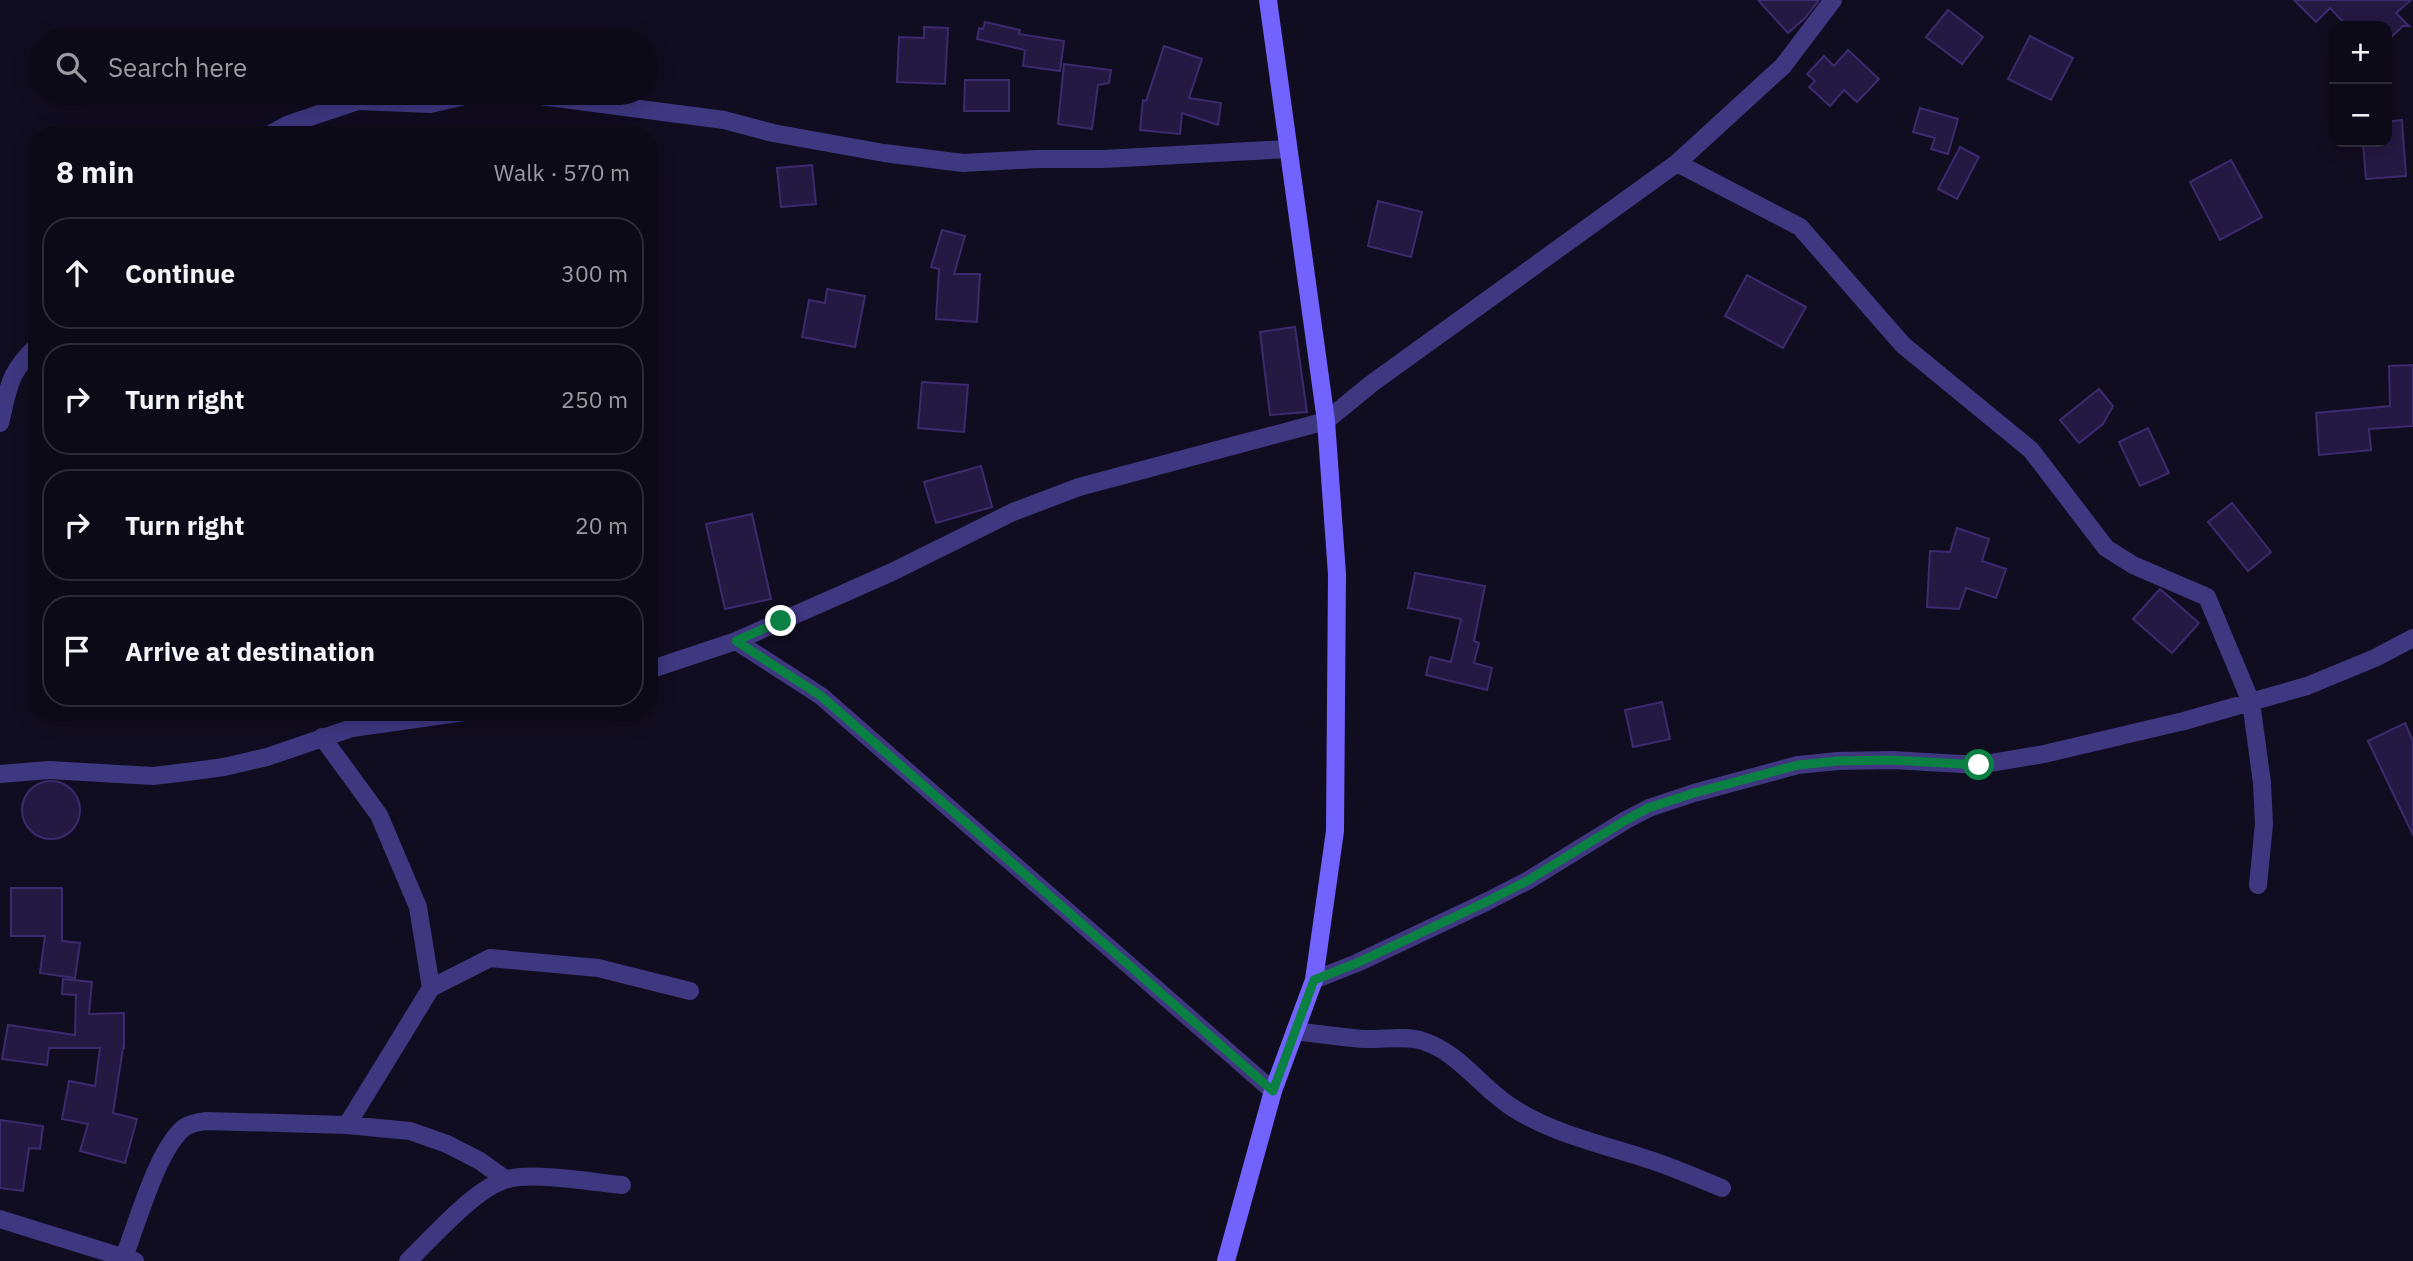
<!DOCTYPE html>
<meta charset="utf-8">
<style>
:root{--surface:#0d0a18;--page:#1b1825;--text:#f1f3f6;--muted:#9a9aa2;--line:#2d2b37}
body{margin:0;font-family:"IBM Plex Sans",sans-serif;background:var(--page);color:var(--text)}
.controls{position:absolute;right:21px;top:21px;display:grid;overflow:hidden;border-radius:14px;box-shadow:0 4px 18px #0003}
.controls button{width:63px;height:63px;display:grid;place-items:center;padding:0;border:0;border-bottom:2px solid var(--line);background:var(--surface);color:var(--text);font:35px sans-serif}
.stop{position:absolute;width:21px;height:21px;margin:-16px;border:5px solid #0b8043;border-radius:50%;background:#fff}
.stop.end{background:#0b8043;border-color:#fff;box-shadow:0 2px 7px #0008}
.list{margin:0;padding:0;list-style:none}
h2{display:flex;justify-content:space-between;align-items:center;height:91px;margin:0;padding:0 28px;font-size:30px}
h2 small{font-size:23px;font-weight:400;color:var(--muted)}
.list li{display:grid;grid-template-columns:46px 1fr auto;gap:21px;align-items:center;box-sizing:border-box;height:112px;margin:0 14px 14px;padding:0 14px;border:2px solid var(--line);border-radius:28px}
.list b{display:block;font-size:26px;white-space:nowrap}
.list em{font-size:23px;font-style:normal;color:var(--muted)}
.icon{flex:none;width:38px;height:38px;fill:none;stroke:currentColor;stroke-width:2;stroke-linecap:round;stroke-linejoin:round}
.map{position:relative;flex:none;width:2413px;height:1261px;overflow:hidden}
.search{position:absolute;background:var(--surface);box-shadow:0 4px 18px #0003;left:28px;top:28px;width:630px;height:77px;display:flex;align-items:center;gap:18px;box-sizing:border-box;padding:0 24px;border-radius:38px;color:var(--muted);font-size:26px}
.panel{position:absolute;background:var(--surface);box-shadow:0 4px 18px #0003;left:28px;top:126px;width:630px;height:595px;border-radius:28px}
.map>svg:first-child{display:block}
.building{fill:#241942;stroke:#3c2a6e;stroke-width:2}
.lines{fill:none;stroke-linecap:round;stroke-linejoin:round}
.street{stroke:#3f3780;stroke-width:18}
.secondary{stroke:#7263ff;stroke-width:18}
.route{stroke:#0b8043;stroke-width:9}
</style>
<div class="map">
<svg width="2413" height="1261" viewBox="0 0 2413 1261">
<rect width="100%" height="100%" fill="#110d20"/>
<!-- building -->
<path class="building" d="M1758,0H1819L1805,18L1788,33Z
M2294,0H2411L2396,13L2409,26H2403L2387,41V26H2347L2330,8L2316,22Z
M1948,10L1983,37L1962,64L1926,37Z
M985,22L1020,30L1019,34L1064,41L1060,71L1023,66L1025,50L977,39L979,28L983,29Z
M924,27L948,28L945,84L897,82L899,37L924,38Z
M2030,36L2073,58L2051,100L2008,79Z
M1164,46L1202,59L1189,98L1221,103L1218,125L1182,113L1180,134L1140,130L1143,100L1146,101Z
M1848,50L1879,79L1857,102L1844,90L1830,106L1809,87L1815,81L1807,74L1824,56L1834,66Z
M1064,64L1111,70L1109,83L1098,85L1092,129L1058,124Z
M965,80H1009V111H964Z
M1920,108L1958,119L1948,154L1931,149L1935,138L1913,132Z
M2402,120L2406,176L2366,179L2363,142H2387V122Z
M1960,147L1979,157L1957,199L1938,189Z
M2231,160L2262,217L2220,240L2190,182Z
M812,165L816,204L781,207L777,168Z
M1378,201L1422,212L1411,257L1368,246Z
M942,230L965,236L954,274H980L977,322L936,319L939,269L931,267Z
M1747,275L1806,307L1783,348L1725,316Z
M827,289L865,296L855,347L802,337L809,300L825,303Z
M1295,327L1307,412L1270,415L1260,332Z
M2413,365V426L2369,429L2371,450L2319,455L2316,413L2390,406L2389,366Z
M922,382L968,385L964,432L918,428Z
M2099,389L2113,406L2103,424L2079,443L2060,420Z
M2148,428L2169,473L2140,486L2119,442Z
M981,466L992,507L936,523L924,482Z
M2232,503L2271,552L2248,571L2208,522Z
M752,514L771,599L725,609L706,524Z
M1957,528L1989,539L1982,561L2006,569L1996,598L1966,588L1959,609L1927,607L1930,551L1950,552Z
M1415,573L1485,586L1474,641L1479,643L1474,663L1492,668L1487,690L1426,675L1430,657L1451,662L1461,619L1408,608Z
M2160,589L2199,623L2172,653L2133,619Z
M1662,702L1670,739L1633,747L1625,710Z
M2405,723L2413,741V835L2368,741Z
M22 810a29 29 0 1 1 58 0a29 29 0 1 1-58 0Z
M11,888H62V941L80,943L75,978L40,973L45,936H11Z
M63,979L92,982L89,1014L124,1013V1048H123L113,1113L137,1119L125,1163L80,1151L88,1124L62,1119L69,1081L95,1086L100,1048H49L47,1065L2,1059L8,1025L75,1035L76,995L62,994Z
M0,1120L43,1126L40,1149L29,1148L23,1191L0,1188Z"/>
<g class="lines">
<!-- street -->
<path class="street" d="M518,93L724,120L773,133L884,153L963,163L1037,159H1103L1288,149
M269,135L289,124L358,101L430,104L478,93
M1677,163L1800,227L1903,345L2031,450L2106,548L2133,565L2207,597L2251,702L2262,783L2264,824L2258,885
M0,423C9,387 8,373 37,346
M736,641L821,696L1273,1091
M649,670L736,641L892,572L1013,512L1079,487L1326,421L1371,384L1677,163L1783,66L1833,0
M322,737L379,815L418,907L431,988L490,958L598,968L690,991
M0,774L49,770L153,776L187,772L224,767L267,757L352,728L465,712
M1314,980L1357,963L1486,902L1527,881L1626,820L1649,808L1694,793L1798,765L1838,761L1892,760L1979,765L2044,754L2184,721L2307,686L2375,658L2413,638
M1295,1031C1318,1034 1341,1037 1364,1039C1383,1040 1404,1035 1423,1041C1460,1053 1481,1088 1513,1108C1554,1134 1601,1144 1647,1159C1673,1167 1697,1178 1722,1188
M347,1125L431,988
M0,1219L135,1261
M124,1257C137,1224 158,1147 185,1127C191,1123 199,1122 206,1121L347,1125L410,1131L447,1144L480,1161L505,1179
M408,1261C432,1238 477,1186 508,1179C535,1172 592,1182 622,1185"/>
<!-- secondary -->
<path class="secondary" d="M1226,1261L1273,1091L1314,980L1335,831L1337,574L1326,421L1268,0"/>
</g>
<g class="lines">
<!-- route -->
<path class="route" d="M781,621L736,641L821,696L1273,1091L1314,980L1357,963L1486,902L1527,881L1626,820L1648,808L1694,793L1798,765L1838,761L1892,760L1979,765"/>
</g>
</svg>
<div class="controls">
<button>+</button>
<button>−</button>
</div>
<div class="stop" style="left:1979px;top:765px"></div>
<div class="stop end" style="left:781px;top:621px"></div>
<div class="search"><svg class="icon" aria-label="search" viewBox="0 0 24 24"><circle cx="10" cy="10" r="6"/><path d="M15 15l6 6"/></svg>Search here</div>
<section class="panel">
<h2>8 min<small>Walk · 570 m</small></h2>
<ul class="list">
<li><svg class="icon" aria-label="ahead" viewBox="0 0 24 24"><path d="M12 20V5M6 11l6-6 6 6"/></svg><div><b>Continue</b></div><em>300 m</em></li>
<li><svg class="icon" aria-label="right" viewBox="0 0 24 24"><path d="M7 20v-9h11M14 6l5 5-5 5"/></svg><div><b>Turn right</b></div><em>250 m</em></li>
<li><svg class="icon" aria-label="right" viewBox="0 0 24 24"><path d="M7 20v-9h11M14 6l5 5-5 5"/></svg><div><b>Turn right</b></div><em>20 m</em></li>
<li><svg class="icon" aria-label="arrive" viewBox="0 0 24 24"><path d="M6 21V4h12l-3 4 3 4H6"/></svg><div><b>Arrive at destination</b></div></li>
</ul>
</section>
</div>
